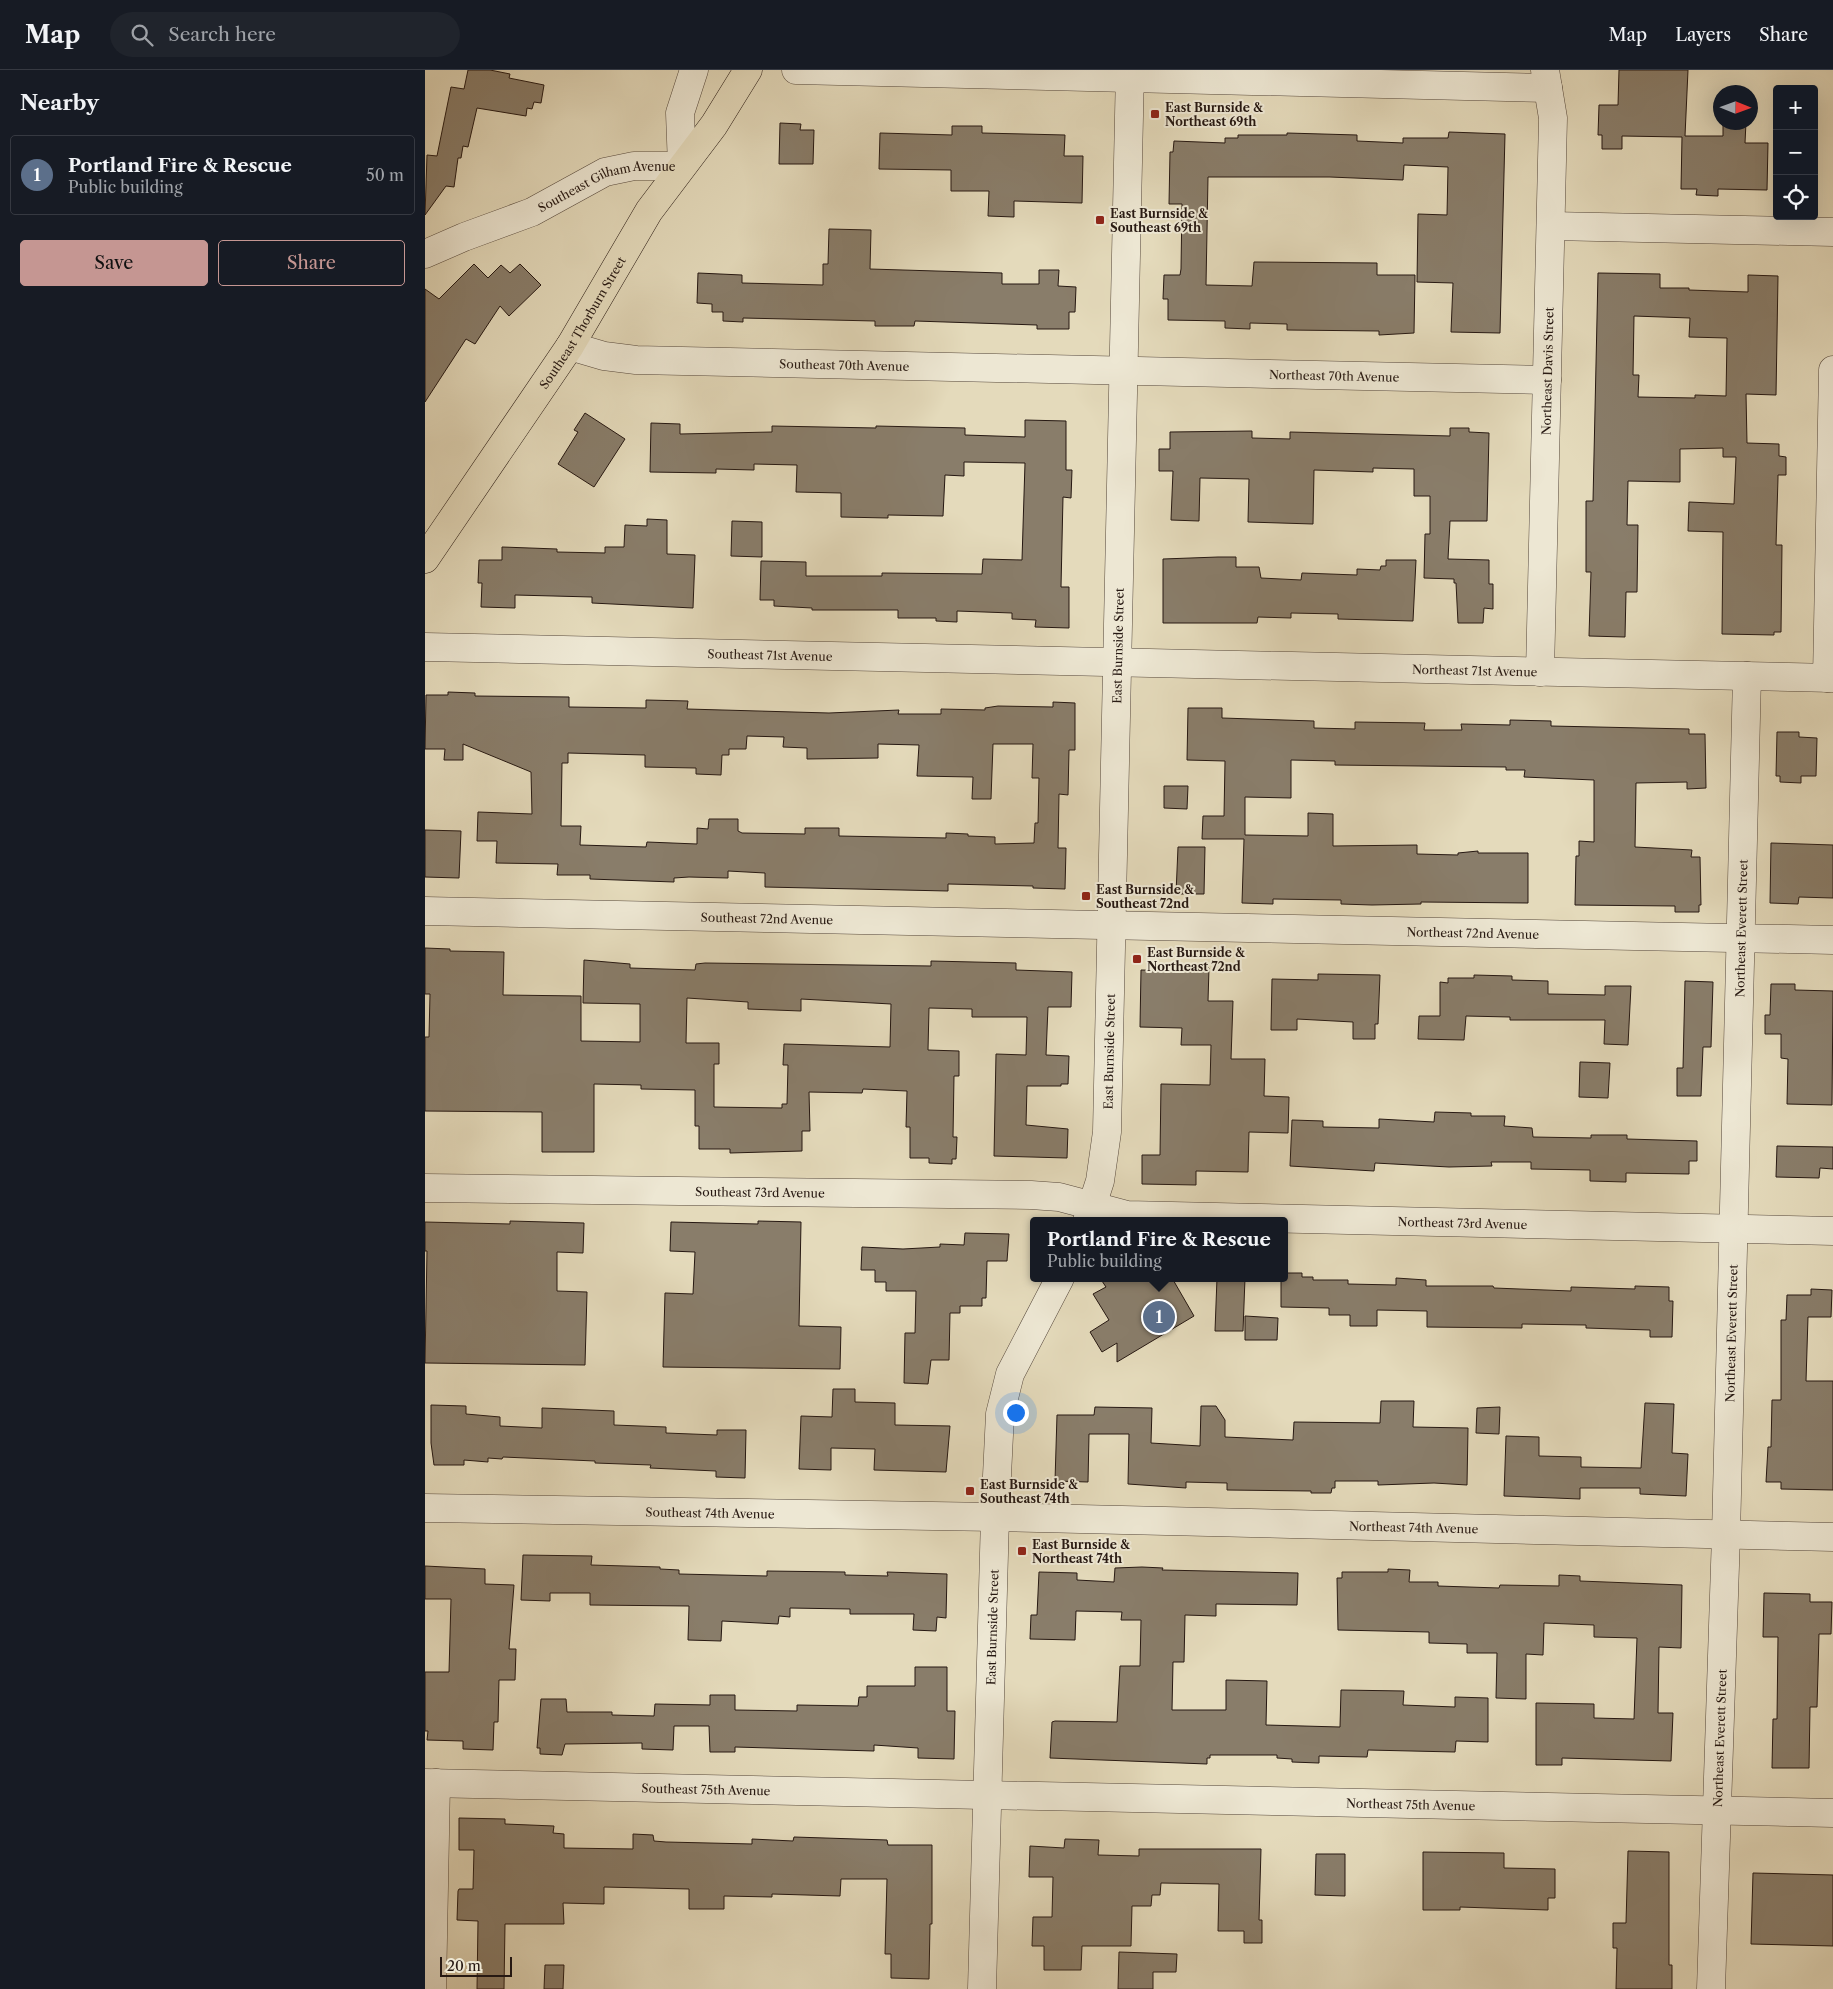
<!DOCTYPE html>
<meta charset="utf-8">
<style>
:root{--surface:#171b24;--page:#20242c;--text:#f1f3f6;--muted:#9ea1a6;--line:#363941;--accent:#c59692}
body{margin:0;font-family:"Libre Caslon Text",serif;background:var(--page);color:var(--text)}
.controls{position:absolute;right:15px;top:15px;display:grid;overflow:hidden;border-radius:5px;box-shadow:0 5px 20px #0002}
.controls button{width:45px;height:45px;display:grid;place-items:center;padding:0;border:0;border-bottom:1px solid var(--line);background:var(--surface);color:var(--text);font:25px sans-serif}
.compass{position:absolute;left:1288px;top:15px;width:45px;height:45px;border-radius:50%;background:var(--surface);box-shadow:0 5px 20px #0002;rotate:91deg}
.scale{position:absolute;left:15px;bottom:12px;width:72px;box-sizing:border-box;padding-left:5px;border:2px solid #261812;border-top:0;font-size:14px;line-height:18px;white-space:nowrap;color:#261812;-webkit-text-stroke:4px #ede7d3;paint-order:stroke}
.you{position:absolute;left:590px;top:1342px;width:18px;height:18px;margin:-12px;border:4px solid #fff;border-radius:50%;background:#1a73e8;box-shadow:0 0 0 8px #1a73e833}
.badge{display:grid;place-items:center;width:32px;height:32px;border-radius:50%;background:var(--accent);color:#fff;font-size:16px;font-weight:700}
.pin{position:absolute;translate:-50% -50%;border:2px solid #fff;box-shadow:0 1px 5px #0006}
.popup{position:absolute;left:605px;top:1147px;width:258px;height:65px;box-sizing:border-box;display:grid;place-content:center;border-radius:5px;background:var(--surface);filter:drop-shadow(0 1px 4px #0005);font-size:16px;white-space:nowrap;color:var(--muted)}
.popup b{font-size:19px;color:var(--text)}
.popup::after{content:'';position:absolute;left:50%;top:100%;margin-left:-10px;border:10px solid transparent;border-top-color:var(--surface)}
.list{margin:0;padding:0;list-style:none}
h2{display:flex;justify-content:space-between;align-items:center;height:65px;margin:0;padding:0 20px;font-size:21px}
h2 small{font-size:16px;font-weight:400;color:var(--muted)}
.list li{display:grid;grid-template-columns:32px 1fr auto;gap:15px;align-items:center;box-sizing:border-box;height:80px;margin:0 10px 10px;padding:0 10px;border:1px solid var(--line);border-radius:5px}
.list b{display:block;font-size:19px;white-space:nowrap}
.list p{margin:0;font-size:16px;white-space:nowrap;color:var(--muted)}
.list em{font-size:16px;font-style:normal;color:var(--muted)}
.actions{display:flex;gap:10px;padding:15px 20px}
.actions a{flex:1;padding:11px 0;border:1px solid var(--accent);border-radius:5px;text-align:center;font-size:18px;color:var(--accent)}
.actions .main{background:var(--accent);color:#111}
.icon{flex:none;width:28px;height:28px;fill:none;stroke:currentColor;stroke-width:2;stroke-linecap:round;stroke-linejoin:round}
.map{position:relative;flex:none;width:1408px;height:1919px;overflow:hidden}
header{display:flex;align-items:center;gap:30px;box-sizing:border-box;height:70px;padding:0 25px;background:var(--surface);border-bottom:1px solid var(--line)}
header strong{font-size:24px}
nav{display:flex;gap:28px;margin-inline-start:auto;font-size:18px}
.search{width:350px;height:45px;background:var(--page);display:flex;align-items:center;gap:12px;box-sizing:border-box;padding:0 18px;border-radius:28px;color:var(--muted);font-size:19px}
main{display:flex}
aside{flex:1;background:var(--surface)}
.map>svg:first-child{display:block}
.building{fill:#897d6a;stroke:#261812;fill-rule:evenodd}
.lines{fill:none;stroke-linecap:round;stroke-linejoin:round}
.minor-casing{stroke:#56483c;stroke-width:29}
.major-casing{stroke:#261812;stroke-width:29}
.minor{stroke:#ede7d3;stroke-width:28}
.major{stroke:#e4dabb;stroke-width:28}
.poi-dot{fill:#8f2418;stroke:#ede7d3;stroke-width:2}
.labels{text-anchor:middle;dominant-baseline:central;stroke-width:4;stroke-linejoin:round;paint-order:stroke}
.poi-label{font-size:12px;font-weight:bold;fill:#261812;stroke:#ede7d3;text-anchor:start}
.street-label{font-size:12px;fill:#261812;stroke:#ede7d3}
</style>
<header>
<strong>Map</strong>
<div class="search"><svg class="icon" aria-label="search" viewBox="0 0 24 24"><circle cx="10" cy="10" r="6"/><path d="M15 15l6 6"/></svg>Search here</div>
<nav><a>Map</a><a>Layers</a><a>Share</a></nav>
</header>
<main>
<aside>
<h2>Nearby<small></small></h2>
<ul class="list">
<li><span class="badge" style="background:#5c6f8a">1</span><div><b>Portland Fire &amp; Rescue</b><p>Public building</p></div><em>50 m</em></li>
</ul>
<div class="actions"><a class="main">Save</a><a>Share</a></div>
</aside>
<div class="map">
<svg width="1408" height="1919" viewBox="0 0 1408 1919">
<rect width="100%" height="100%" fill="#e4dabb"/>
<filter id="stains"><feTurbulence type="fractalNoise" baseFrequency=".004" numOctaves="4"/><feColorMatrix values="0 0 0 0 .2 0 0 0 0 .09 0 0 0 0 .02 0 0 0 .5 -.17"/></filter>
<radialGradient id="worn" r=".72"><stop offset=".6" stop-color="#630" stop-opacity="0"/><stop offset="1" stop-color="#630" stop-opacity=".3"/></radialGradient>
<!-- building -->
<path class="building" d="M43,0H65L85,4L84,8L119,15L116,33L109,32L107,39L102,38L101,46L52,38L43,77L38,76L36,88H33L29,117L21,116L0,145L2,85L12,86L26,17L39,19Z
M1194,0H1263L1260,66H1298V52H1321L1320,73H1343L1342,120L1293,119V126L1271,125L1272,119H1256L1257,67L1197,66V79H1177V65H1173L1174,35H1193Z
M355,53L376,54L375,60H389L388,94H354Z
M527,56H557V63L640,65L639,86H658L657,133L589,131V147L563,146L564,121H526V100L454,99L455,63L527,65Z
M1024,62L1080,64L1075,263L1026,262L1028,213L992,212L993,144L1022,145L1023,97L979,95L978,110L905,107H783L781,215L827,216L829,192L952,193V205H990L989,263L954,265V261L862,260V254L825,253V259L800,258V251L743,250V229H738L739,205H755L756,199L757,134H744L745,82H748L749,71L800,73V68H813V65H862V63L932,65V71L978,73V68H1023Z
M404,159L446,160L445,199L577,203V214H614V200H634L633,216L651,217L650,242H644V259H612V255L490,251L489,256H450V251L318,248V252L298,251V242H287V234L272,233L273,203L317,205V213L398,215V194H403Z
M49,194L63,208L76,195L85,203L95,194L116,215L84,246L75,236L50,274L41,269L0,332V219L14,229Z
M1173,203L1235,204V218H1264V220L1323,222V205L1353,206L1351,325L1321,324L1322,373L1354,374V386L1361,387V405H1353V408L1351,475H1357L1356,562H1349V565L1297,564L1298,462L1263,461L1264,432L1309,434L1311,387H1298V378L1255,379V412L1203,411L1202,455H1213L1212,522H1201L1200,567L1164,566L1166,502H1161V431H1168ZM1209,246L1265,248L1264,267L1302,268L1301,326L1270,325V328L1213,327L1214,305H1208Z
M160,343L200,369L169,417L133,394L153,362L149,360Z
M600,350L641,351V400H647L646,428L638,427L636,517H644V558L610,557L611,550L587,549V543L532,541V552L511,551V548H473V540H387V538L349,536V530H335L336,491L381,492V506H457V503L557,504L558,489L597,490L600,393L539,392V406L520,405L518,446L463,445V448L416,447V423L371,422L372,395L329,394V400L291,399V403L225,402L226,353L255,354V364L347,362V356L451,358V356L540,358V365L600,367Z
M1025,358H1044V362L1064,363L1062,451H1025L1023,489L1064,490V514H1068V539L1059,538L1058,553H1033L1031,513H1029V509L999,508L1000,464H1005V426H989V399L948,398V402L889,400L888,454L823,452L824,409L775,408L774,451L746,450L748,401H734V379H745V362L827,361V368L865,369V362L1025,366Z
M222,449L242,450V484L270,485L268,538L167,533V527L90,525V538L56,537L57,513H53L54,490H77V477L132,479V482L180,483V477H199L200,455L222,456Z
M307,451L337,452V487L306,486Z
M793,487H811V497H834L836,508L876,510L877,503L932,505V499L955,500L956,496H961V490H991L988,551L913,549V544L866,543V548L833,547L832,553H738V489Z
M23,622L50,623V626L144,627V637L221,638V630L263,631L262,639L404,643L474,640L473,644H516V639L560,640V638L573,636L628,637V632L650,633V680H644L643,725L634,724L633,778H641L640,819L608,818V816L523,814V821L340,817V803L303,801V808L264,807L249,808V812L165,809V805H132L133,794L71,793L72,771H52L53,742L107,744L106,702L38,674V690H19L20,679H0L1,625H23ZM322,666L359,667L358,677L382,678V689L453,688V674L494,675L492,706L548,707L547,729H566L568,674H608L607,708H614L613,753H610L609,773L570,774V767L543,766V764L521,763V768L414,766V758H380V764L317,763L313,761V749H284L283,759L272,758V774L222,772L221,777L155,775L156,756H136L137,693H143V683L220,685V697L271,698V704L296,705L297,685H304V679H321Z
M763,638H797V648L889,651V658L930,659V652L1000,653L999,660H1037L1036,654L1085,655V650L1126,651V656L1264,659V664H1280L1281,718L1262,719V712L1211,713L1210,777L1267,780L1266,787H1275L1276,835H1274V842H1250V836L1150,835L1151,786H1154V771L1169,772V710L1099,707L1100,700H1081V697L910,695V691L866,690V728L820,727V765L883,766V743L908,744V776L992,775V784L1033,785V783L1053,781V783H1103V833L996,832V834L947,835L916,834V830L848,829V834L817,833L819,769H777L778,746H799L800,691L762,690Z
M1352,662H1374V667L1392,668L1391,706H1376V713L1355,712V706H1351Z
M739,716H763L762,739L739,738Z
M0,760L36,761L34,808L0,807Z
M1346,773L1408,775V828L1374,827L1373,834L1345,833Z
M753,777H780L779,824H751Z
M0,878L25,879V881L79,882L78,925L156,926V971L215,972V934L158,933L159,890L205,894V898L270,900L271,894L280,893L506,896V891L591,893V900L647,902L646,937H623L621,985L644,986L643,1014H636V1016H602L601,1055L643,1059L642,1088L569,1086L571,984L601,985L602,947H547V939L504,938L503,980L534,981V1006H529L528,1067H532L531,1089H527V1094L504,1093V1088H485V1057H481L482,1021L438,1019L437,1023L384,1022L385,1061H377V1081L305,1083V1079H274V1056H270V1020L216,1019V1015L169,1014V1082H117V1042L0,1041V967H4L5,924H0ZM262,928L323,932V939L376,941V929L466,934L465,977L359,974L358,995H363L362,1034H357V1038L289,1037V994H294V973H261Z
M758,898H784L783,931H808L806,989H840L839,1026L864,1027L863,1063L824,1062L823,1102L771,1101V1115L717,1114V1085H735L736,1014L785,1015L786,975H756L757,958L715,957L716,900L758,901Z
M893,904L955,905L953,954H950V969H928V952L872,949V960H846L847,909L893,910Z
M1049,905L1087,906V910L1123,911V924L1180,925V916H1206L1203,975L1179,974L1180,950H1085V947L1041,946L1039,970L993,969L994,946H1015V912L1023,913V908H1049Z
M1260,911L1288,912L1286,977H1278L1276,1026H1252V998H1258Z
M1346,914H1370V920L1408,921L1407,1035L1362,1034L1363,989L1356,988V964H1340V945H1345Z
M1155,992L1185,993L1183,1028L1154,1027Z
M1010,1042L1046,1043V1046H1080L1079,1056L1107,1058L1108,1067L1166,1068V1065H1202V1069L1272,1071V1091H1264V1104L1201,1103V1112L1165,1111V1100L1106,1099V1092H1066L1067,1096L1024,1097L950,1093L949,1101L865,1096L867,1050L898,1051V1057L954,1058V1049L1009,1052Z
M1352,1076L1408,1077V1099L1395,1098L1394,1108L1351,1107Z
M85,1151L159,1153L158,1183L132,1182V1221L162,1222L160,1295L0,1293L2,1181H0V1152L85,1154Z
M333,1151L376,1152L374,1256L416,1257L415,1299L238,1297L240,1223L268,1224L270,1182L245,1181L246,1152L333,1154Z
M540,1163L584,1164L582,1191H562L561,1228H557V1236H535V1243H525L524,1290H506L503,1314L479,1313L480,1263H490L491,1221H461V1212H450V1200H436L437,1177L478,1179L515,1177V1174L539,1175Z
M859,1203H877V1207H888V1210H923V1214L971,1215V1208L1001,1210V1216H1068L1069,1218L1146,1221V1217L1210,1219V1216L1244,1217V1231H1248L1247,1267H1225V1260L1161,1258V1255L1097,1254V1258L1002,1257V1241L952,1240V1256H925V1245H904V1238L856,1237V1208H859Z
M675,1208H747L769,1246L692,1292V1273L677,1282L665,1262L684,1250L668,1224L681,1217Z
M792,1208H820L818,1261H790Z
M1386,1219L1407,1220L1406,1247H1383L1381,1311H1408V1420L1356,1419V1412H1341L1343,1377H1346L1347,1330H1356V1250H1361L1362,1225H1386Z
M820,1246L853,1248L852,1270H820Z
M408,1319H430V1332L470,1333V1355L525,1356L521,1402L449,1400L450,1379L406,1378V1400L374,1399L376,1346L407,1347Z
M956,1331H989L988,1357L1043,1358L1042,1415L1009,1413L953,1415V1411H910V1418H907L906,1423H886V1421L802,1420V1413L761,1412V1418L703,1414L704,1364H664L663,1412L630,1411L632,1345H669L670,1337L727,1338L726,1373L775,1376L776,1336H791L800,1350V1367L868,1370L869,1352L955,1353Z
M1220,1333L1249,1334L1247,1383L1263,1384L1261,1426L1215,1424V1418H1155V1429L1079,1426L1081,1366L1114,1367V1386L1156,1387V1397L1216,1398Z
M6,1335L41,1336V1344L75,1347V1356L117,1358V1338L189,1341V1355L241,1357V1363L292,1365V1360H321L320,1408L291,1407V1401L225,1398L226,1395L170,1393V1391L78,1387L77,1389L63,1388V1392L39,1390V1395H9L6,1373Z
M1075,1337L1074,1364L1051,1363L1052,1338Z
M98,1485L167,1486L166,1495L235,1497V1499L254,1500V1504L342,1506V1501L420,1502V1505L463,1506L462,1502L522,1504L521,1548L512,1547L511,1561L488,1560L489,1544H425V1539L365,1538V1547L354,1546L353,1554L297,1551L296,1571L263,1570L264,1536L165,1535V1523H125V1531L96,1530Z
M0,1496L60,1499V1514L89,1515L84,1579H91L90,1610H74L73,1652H69L68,1680L38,1679V1671L2,1670L3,1661H0V1602H24L26,1529H0Z
M717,1497L738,1498L737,1500L873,1503L872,1535L791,1534V1546L760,1545L759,1592H748L747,1640H801V1610L842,1611L841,1655L915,1657L916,1620L979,1621L978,1635L1030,1637V1627L1063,1628V1672L1031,1671L1030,1682L943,1680L942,1687L894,1686V1693L867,1692V1689L852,1688V1685H785V1688H782V1694L625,1688L627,1652L630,1651L692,1652L695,1596H715L716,1550H696L697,1542L651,1541L650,1570L605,1569L606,1545H612L614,1502L652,1503V1510L689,1512L690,1498Z
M963,1499L985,1500L984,1512H1013V1516L1074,1518L1075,1515L1134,1516V1505L1155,1506V1511L1257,1515L1256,1578L1234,1577L1233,1643H1248L1246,1691L1137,1688V1695H1111V1633L1169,1634V1648L1209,1649L1212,1568L1169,1567V1555L1119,1553L1118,1585L1101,1584V1629L1071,1628L1072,1583H1042V1574L1004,1573V1562L913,1560L912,1508H917V1502H963Z
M1339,1523L1385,1524V1532H1407L1406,1564H1394L1392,1637H1385L1384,1698H1347L1348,1649H1352L1353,1567H1338Z
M490,1597H522V1641H530L529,1689L493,1688V1678L449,1675V1681L310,1677V1682H285L284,1656H249L248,1680L217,1679V1673L140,1674L137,1685L115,1684V1678H112L116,1629H141L142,1642H187V1645L229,1646L230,1634L285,1635V1625H310V1640L372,1641V1635L433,1636L434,1627H442V1616H490Z
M34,1748L80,1749V1754L129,1756L128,1763L139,1764V1778L208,1779V1764L228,1765L229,1771L241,1772L327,1774V1769L368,1771L369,1767L462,1770L463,1775H507V1854H505L504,1909L466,1908V1884H460L462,1809H416L415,1826L347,1824V1827L299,1826V1839H264V1819L179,1817V1834L138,1833L139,1854H80L79,1919H52L53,1851L32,1850L33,1821L34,1819H48L49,1780H34Z
M640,1769L674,1770L673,1785L714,1786V1779H836L834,1850H837V1873H819V1861H793L794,1814L736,1813L735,1825H727L726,1836H707L706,1876H657L656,1900H619V1876H607L608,1847H627L628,1807H604L605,1776L639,1778Z
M1203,1781L1244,1782V1895H1247V1919H1191L1192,1878H1188V1853H1201Z
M998,1782L1079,1783V1798L1130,1799V1828H1123V1840L1035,1837V1840H998Z
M891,1784H920V1826L890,1825Z
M1328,1803L1408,1805V1876L1326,1874Z
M694,1882L752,1884L751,1902H728V1919H693Z
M120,1895H139L138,1919H119Z"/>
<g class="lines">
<!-- minor casing -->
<g class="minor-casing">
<g id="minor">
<path d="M371,0L1123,18"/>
<path d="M1126,156L1408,162"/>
<path id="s1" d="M0,184L39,167L107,142L180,102L209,96H257L255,43L269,0"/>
<path id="s2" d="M145,276L179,286L211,290L1122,310"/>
<path id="s3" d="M0,577L1408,608"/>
<path id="s4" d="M1115,602L1128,48L1120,0"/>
<path d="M1402,608L1408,300"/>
<path id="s5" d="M0,841L1408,870"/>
<path id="s6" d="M0,1118L606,1125L634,1127L702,1145L1408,1161"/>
<path id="s7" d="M662,1151L675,1111L682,1062L705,0"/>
<path id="s8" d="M0,1438L570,1447L1408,1467"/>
<path id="s9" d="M0,1713L1408,1743"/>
<path d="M7,1919L11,1713"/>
<path id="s10" d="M557,1919L570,1447L575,1344L585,1304L635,1208"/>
<path id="s11" d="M1286,1919L1301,1465L1322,606"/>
</g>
</g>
<!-- major casing -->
<g class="major-casing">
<g id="major">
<path id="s12" d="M0,489L145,276L224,141L289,55L323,0"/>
</g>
</g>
<!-- minor -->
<use href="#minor" class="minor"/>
<!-- major -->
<use href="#major" class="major"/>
</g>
<!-- markers -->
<g class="poi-dot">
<rect x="725" y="39" width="10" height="10" rx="2.5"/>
<rect x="670" y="145" width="10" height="10" rx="2.5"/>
<rect x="656" y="821" width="10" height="10" rx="2.5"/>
<rect x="707" y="884" width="10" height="10" rx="2.5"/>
<rect x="540" y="1416" width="10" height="10" rx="2.5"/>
<rect x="592" y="1476" width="10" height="10" rx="2.5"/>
</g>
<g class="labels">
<!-- poi labels -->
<g class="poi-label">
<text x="740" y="37">East Burnside &amp;<tspan x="740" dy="14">Northeast 69th</tspan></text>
<text x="685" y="143">East Burnside &amp;<tspan x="685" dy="14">Southeast 69th</tspan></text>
<text x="671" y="819">East Burnside &amp;<tspan x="671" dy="14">Southeast 72nd</tspan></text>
<text x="722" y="882">East Burnside &amp;<tspan x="722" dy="14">Northeast 72nd</tspan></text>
<text x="555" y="1414">East Burnside &amp;<tspan x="555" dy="14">Southeast 74th</tspan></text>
<text x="607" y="1474">East Burnside &amp;<tspan x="607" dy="14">Northeast 74th</tspan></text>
</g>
<!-- street labels -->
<g class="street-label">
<text stroke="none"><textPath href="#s1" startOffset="196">Southeast Gilham Avenue</textPath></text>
<text stroke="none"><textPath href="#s12" startOffset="284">Southeast Thorburn Street</textPath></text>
<text stroke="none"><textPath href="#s2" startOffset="276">Southeast 70th Avenue</textPath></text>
<text stroke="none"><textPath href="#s4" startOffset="301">Northeast Davis Street</textPath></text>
<text stroke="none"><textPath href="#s2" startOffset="766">Northeast 70th Avenue</textPath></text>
<text stroke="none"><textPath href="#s7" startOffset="578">East Burnside Street</textPath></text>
<text stroke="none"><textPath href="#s3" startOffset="345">Southeast 71st Avenue</textPath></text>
<text stroke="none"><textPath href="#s3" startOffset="1050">Northeast 71st Avenue</textPath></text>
<text stroke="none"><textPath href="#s5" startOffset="342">Southeast 72nd Avenue</textPath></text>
<text stroke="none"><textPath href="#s11" startOffset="1061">Northeast Everett Street</textPath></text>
<text stroke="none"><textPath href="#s5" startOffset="1048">Northeast 72nd Avenue</textPath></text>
<text stroke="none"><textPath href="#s7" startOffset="172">East Burnside Street</textPath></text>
<text stroke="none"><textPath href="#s6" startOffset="335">Southeast 73rd Avenue</textPath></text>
<text stroke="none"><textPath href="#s6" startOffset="1040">Northeast 73rd Avenue</textPath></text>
<text stroke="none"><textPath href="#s11" startOffset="656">Northeast Everett Street</textPath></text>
<text stroke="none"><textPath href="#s8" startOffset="285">Southeast 74th Avenue</textPath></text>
<text stroke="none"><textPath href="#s8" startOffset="989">Northeast 74th Avenue</textPath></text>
<text stroke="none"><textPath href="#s10" startOffset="362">East Burnside Street</textPath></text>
<text stroke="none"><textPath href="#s11" startOffset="251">Northeast Everett Street</textPath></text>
<text stroke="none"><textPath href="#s9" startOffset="281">Southeast 75th Avenue</textPath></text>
<text stroke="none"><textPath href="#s9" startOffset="986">Northeast 75th Avenue</textPath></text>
</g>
</g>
<rect width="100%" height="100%" filter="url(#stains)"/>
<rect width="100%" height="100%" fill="url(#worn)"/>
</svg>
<div class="controls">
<button>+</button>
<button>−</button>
<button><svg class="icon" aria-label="locate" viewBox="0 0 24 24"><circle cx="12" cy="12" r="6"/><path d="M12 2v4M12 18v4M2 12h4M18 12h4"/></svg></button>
</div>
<svg class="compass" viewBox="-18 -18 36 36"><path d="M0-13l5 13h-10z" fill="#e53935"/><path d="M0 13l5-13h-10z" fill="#9ea1a6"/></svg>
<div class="scale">20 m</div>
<div class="you"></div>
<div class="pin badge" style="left:734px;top:1247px;background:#5c6f8a">1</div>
<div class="popup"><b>Portland Fire &amp; Rescue</b>Public building</div>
</div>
</main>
